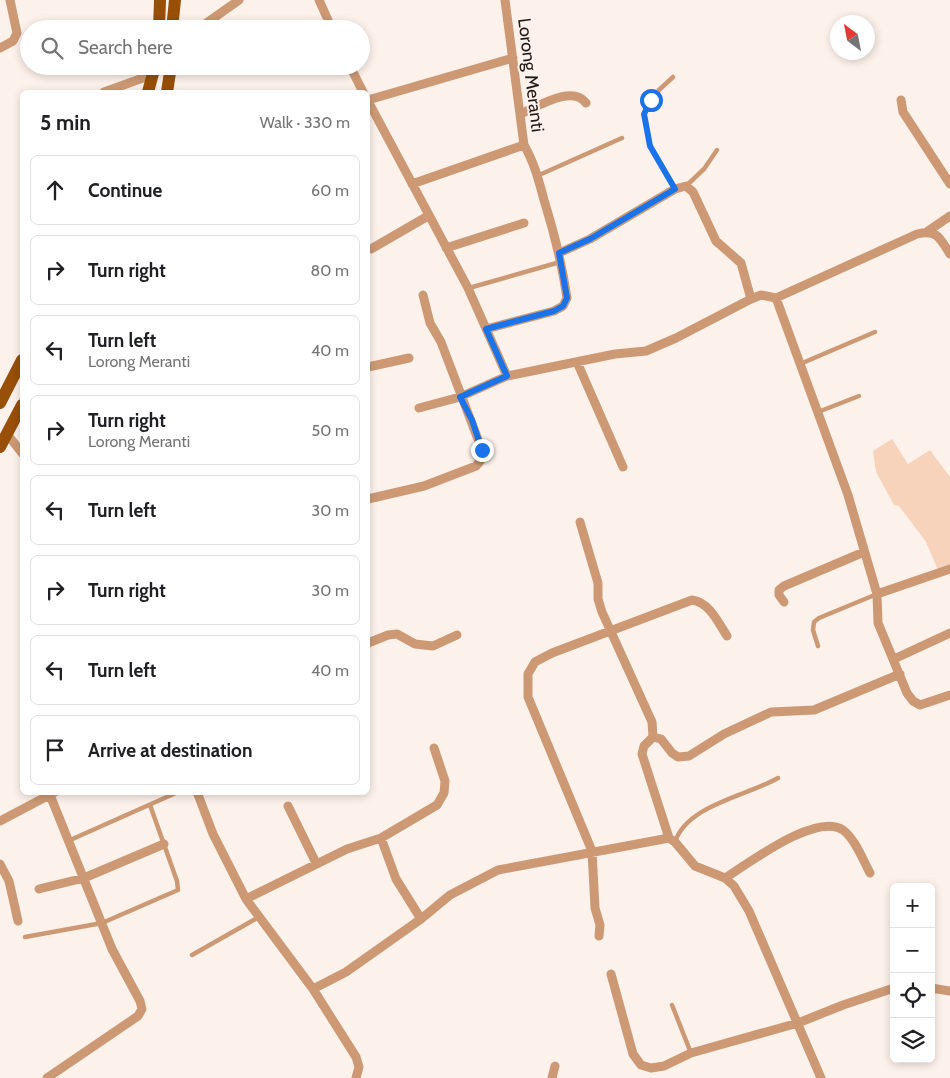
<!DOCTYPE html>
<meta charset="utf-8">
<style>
:root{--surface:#fff;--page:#f6f6f6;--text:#202124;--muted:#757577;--line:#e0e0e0}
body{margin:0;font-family:Cabin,sans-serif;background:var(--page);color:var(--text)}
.controls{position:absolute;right:15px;bottom:15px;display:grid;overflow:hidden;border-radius:8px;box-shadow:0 2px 8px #0003}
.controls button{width:45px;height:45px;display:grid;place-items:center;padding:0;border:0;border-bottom:1px solid var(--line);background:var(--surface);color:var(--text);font:25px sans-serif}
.compass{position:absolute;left:830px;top:15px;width:45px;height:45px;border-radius:50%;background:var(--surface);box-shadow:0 2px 8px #0003;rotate:328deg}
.stop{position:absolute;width:15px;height:15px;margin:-11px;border:4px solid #1a73e8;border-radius:50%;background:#fff}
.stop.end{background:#1a73e8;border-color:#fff;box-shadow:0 1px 5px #0008}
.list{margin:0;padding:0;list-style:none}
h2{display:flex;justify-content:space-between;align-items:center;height:65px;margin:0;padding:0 20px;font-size:21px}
h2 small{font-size:16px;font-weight:400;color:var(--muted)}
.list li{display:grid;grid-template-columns:32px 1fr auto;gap:15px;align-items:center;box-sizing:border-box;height:70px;margin:0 10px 10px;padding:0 10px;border:1px solid var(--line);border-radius:8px}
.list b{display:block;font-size:19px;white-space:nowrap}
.list p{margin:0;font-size:16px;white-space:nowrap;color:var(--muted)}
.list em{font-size:16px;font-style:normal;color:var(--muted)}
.icon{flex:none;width:28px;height:28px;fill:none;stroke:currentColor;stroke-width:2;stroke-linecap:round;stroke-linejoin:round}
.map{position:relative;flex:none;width:950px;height:1078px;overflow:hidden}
.search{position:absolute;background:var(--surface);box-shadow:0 2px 8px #0003;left:20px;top:20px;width:350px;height:55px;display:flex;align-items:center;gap:12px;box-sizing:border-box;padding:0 18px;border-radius:28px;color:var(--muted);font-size:19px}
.panel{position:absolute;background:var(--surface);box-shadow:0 2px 8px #0003;left:20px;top:90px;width:350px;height:705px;border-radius:8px}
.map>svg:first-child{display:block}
.green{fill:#f7d3bb}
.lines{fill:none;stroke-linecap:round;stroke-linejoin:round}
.lane{stroke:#cd9975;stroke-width:4.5}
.street{stroke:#cd9975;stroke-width:9}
.primary{stroke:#984f08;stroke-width:12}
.route{stroke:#1a73e8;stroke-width:6}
.labels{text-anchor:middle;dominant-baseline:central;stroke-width:4;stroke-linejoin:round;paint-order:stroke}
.street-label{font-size:18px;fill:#221c18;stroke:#fdf2eb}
</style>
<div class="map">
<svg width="950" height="1078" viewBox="0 0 950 1078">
<rect width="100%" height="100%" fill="#fdf2eb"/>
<!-- green -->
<path class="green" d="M892,439L908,464L930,450L950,477V565L939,572L926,542L899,506L894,505L876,472L873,451Z"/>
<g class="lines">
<!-- lane -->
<path class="lane" d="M673,77L659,90L644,114L650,146L675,189
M537,176L622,138
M686,186L704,169L717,150
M469,288L560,262
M800,364L875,332
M818,412L859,396
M818,646L813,630L814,622L819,618L877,594
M68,841L178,792
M675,842C687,805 747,796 778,778
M25,937L102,923L178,890L177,881L150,805
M192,955L259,917
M672,1005L691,1053"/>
<!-- street -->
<path class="street" d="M319,0L332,29
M198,29L239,0
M0,48L13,41L17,33L10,0
M350,66L363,92
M104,92L154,74
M368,100L513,58
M901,100L903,112L950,184
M368,101L468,288L507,376
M520,114C537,107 572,84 586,103
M412,184L524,145
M928,231L950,216
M446,248L524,223
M368,249H371L428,216
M559,253L590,239L675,189L686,186L693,192L716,241L741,263L751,299
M776,298L848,495L877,594L878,623L907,693L913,701L920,705L950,695
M486,329L554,311L563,306L567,298C562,264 554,232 544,200C539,181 534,162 524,145L505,0
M577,362L623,467
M368,367L409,358
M419,408L460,397L507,376L615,354L646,351L676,338L751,299L761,295L776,298L917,234C937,229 940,238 950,254
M7,434L22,453
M368,499L424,486L476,466L481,460L482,450L441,342L430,323L423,295
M580,522L598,583V599L602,612L652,722L653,737L644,746L642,754L669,838
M877,594L950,569
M784,602L779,595V590L784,586L864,552
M368,643L388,635L397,634L415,644L433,646L457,635
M894,659L950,633
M653,737L661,739L672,753L678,757L689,756L724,734L771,712L814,710L900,674
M197,792L213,834L246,899L313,989L356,1057L359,1067L356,1078
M288,806L316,863
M0,821L55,792
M381,838L396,879L421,919
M0,864L9,881L18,921
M725,878C749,863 816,812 843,830C855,839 863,860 870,873
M39,889L84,878L164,844
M246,899L347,849L381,838L437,805L444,793L445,781L434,748
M599,936L600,925L595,908L592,851L528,697V674L535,662L552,653L692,600C709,602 718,622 727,636
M611,974L633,1054L641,1065L651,1068L664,1066L691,1053L798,1023L843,1005L894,988
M931,988L950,991
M313,989L346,972L421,919L450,895L498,870L669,838L675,842L695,866L725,878L734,886L749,911L821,1078
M47,1078L138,1016L142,1009L140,1001L112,949L50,795
M552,1078L555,1066"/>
<!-- primary -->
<path class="primary" d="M159,29L160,0
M172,29L175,0
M148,92L155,66
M167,92L171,66
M0,403L22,360
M0,447L22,405"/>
</g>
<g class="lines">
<!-- route -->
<path class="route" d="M482,450L472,420L460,397L507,376L486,329L554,311L563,306L567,298L559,253L590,239L675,189L650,146L644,114L651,100"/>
</g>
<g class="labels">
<!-- street labels -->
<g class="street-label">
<text transform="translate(531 75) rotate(83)">Lorong Meranti</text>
</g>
</g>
</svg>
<div class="controls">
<button>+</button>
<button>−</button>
<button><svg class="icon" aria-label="locate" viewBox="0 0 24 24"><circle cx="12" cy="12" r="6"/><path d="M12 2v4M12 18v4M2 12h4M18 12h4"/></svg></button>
<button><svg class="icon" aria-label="layers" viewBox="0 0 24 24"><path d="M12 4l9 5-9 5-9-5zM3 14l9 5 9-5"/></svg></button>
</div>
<svg class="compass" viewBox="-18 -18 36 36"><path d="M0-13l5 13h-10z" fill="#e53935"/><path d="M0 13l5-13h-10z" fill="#757577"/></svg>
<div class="stop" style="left:651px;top:100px"></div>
<div class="stop end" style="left:482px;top:450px"></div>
<div class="search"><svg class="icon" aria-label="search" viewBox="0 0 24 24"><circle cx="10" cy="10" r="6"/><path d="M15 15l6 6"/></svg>Search here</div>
<section class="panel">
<h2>5 min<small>Walk · 330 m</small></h2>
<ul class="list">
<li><svg class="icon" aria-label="ahead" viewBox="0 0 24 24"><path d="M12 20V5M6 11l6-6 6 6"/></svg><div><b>Continue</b></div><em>60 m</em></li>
<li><svg class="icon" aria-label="right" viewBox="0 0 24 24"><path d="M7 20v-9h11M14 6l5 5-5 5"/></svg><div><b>Turn right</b></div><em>80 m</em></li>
<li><svg class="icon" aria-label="left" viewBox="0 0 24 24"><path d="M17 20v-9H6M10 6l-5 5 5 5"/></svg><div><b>Turn left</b><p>Lorong Meranti</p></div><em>40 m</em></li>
<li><svg class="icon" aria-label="right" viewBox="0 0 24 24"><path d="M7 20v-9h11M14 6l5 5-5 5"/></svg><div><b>Turn right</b><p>Lorong Meranti</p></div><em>50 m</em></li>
<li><svg class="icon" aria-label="left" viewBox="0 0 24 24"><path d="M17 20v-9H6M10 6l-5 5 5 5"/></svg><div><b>Turn left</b></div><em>30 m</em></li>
<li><svg class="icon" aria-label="right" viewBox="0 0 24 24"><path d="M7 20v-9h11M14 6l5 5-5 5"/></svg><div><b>Turn right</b></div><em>30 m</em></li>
<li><svg class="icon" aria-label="left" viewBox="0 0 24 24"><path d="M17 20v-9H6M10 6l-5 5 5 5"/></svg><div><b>Turn left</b></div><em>40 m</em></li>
<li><svg class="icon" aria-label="arrive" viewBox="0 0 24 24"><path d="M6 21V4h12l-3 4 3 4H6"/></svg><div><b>Arrive at destination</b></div></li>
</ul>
</section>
</div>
